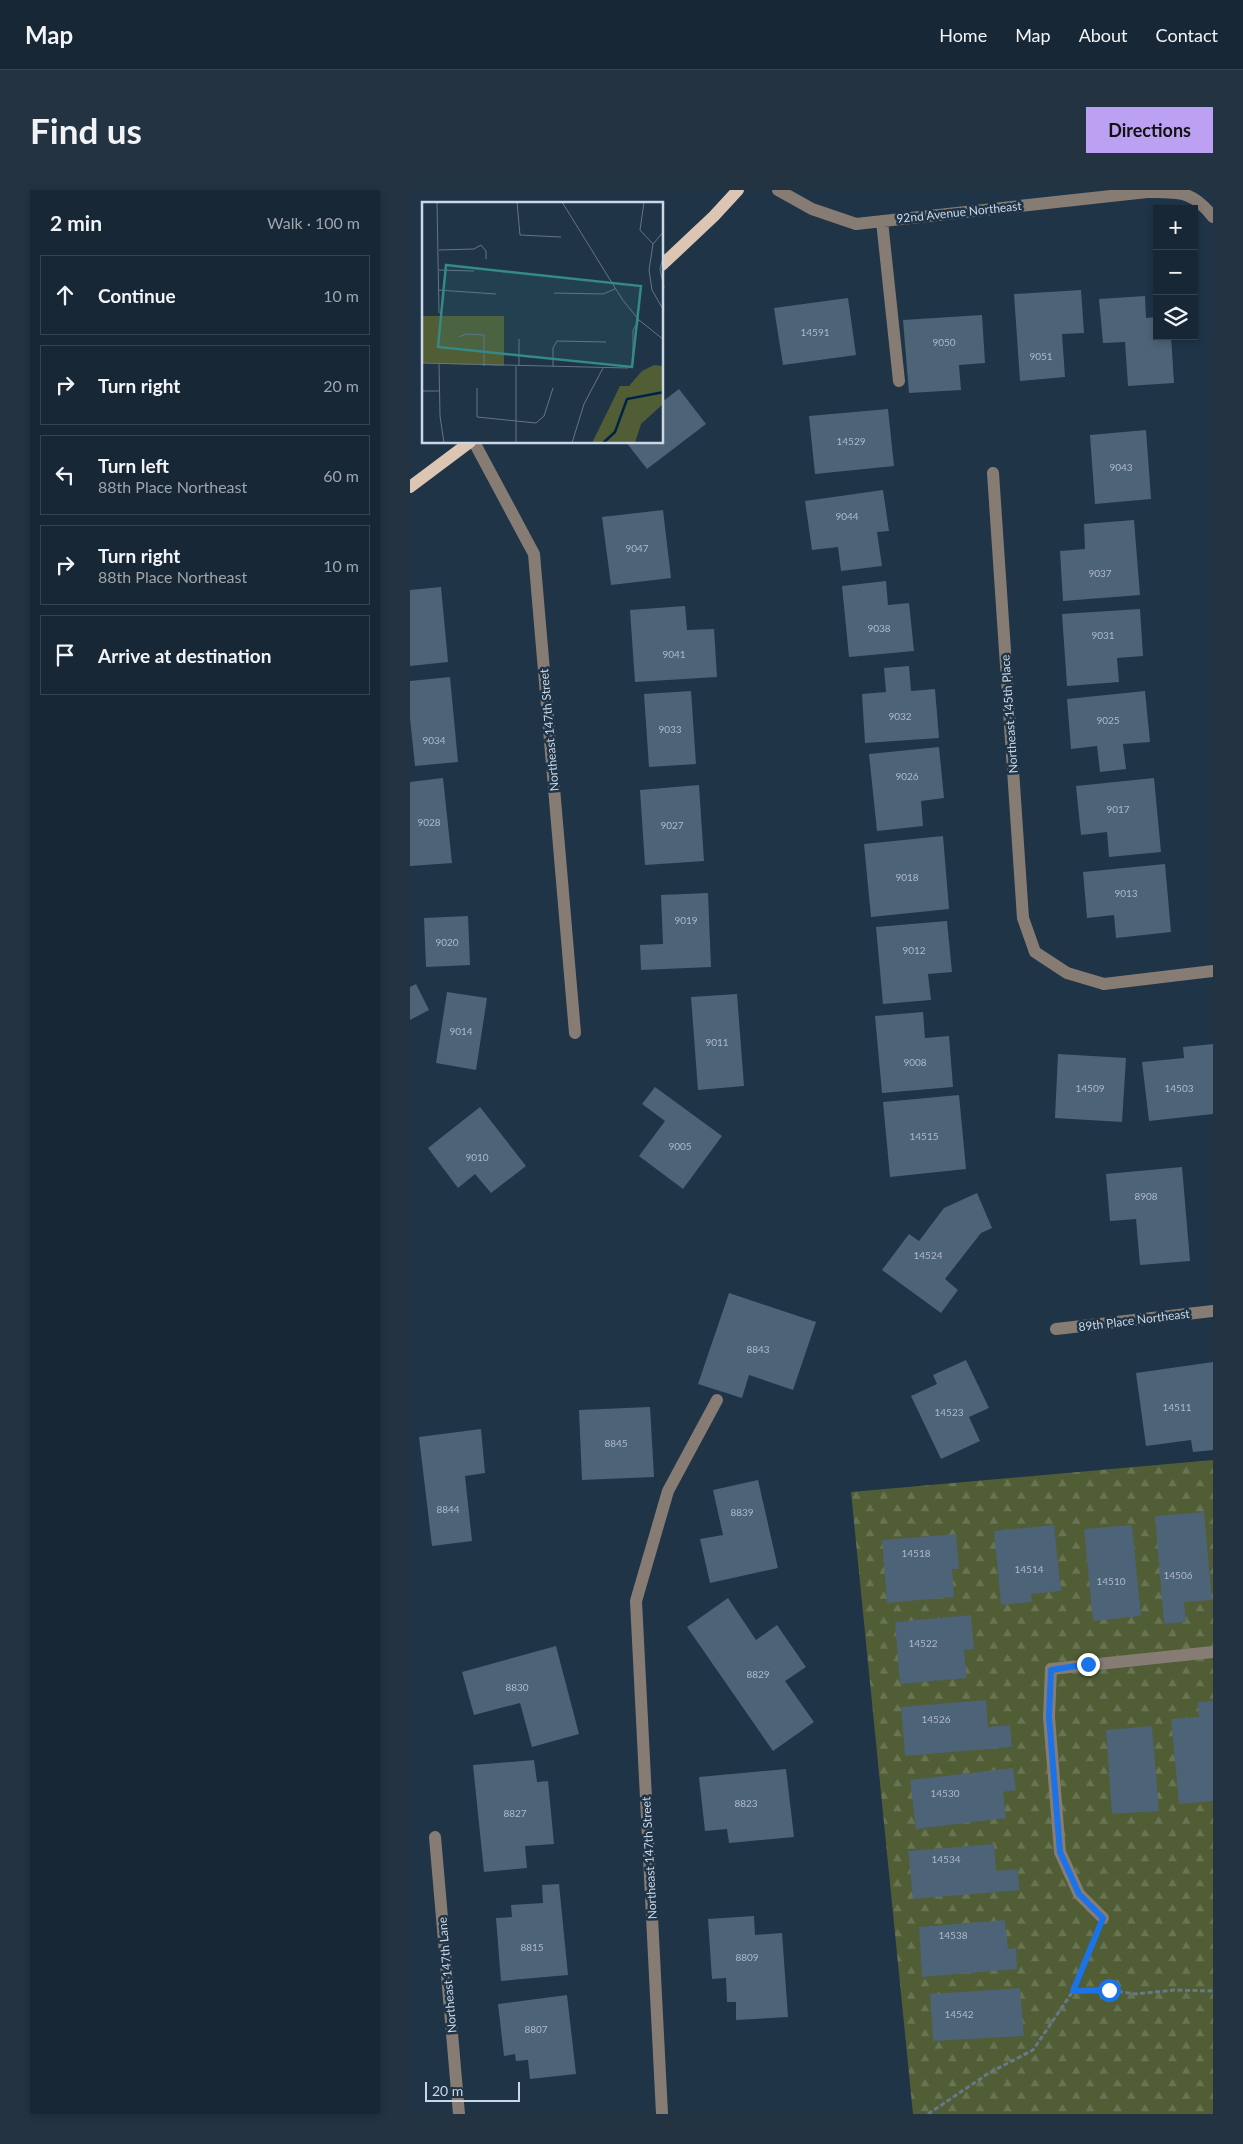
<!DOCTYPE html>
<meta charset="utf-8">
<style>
:root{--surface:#172735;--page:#243341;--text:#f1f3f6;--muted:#9ea5ad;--line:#364450;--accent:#bca0f2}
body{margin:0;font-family:Lato,sans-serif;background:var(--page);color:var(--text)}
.controls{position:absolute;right:15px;top:15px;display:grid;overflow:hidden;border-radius:0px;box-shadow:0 2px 8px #0003}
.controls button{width:45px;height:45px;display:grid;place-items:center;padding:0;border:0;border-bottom:1px solid var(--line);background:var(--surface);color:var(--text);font:25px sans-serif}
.scale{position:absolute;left:15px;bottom:12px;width:95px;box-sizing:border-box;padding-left:5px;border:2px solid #cbd7e4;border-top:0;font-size:14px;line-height:18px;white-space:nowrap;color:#cbd7e4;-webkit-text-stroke:4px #1f3447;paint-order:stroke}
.stop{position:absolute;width:15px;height:15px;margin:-11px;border:4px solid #1a73e8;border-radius:50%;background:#fff}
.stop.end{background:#1a73e8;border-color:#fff;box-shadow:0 1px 5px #0008}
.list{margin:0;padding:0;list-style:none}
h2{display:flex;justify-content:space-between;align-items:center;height:65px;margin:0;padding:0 20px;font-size:21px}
h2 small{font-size:16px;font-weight:400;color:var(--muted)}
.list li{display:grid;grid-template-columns:32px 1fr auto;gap:15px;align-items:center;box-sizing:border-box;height:80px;margin:0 10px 10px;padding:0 10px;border:1px solid var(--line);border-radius:0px}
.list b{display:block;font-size:19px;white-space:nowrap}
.list p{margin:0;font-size:16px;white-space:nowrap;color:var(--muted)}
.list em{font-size:16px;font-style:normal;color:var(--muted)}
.icon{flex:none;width:28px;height:28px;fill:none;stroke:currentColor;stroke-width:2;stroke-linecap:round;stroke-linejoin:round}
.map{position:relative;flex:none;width:803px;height:1924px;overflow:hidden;border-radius:0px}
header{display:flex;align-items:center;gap:30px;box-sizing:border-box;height:70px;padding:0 25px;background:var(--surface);border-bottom:1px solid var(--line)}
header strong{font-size:24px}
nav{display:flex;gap:28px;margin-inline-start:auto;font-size:18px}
.intro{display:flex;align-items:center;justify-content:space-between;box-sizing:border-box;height:120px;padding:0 30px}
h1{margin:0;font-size:35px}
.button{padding:12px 22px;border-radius:0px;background:var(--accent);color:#111;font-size:18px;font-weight:700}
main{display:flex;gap:30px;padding:0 30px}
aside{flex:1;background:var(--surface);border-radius:0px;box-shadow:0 2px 8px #0003}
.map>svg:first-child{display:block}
.forest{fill:url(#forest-firs)}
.building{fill:#4d6378}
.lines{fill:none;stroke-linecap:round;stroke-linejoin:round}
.path{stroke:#677889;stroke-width:3;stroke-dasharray:5 2.5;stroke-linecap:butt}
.minor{stroke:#877c73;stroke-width:12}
.major{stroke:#ddc5b3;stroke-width:12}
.route{stroke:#1a73e8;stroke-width:6}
.labels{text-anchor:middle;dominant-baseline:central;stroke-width:5;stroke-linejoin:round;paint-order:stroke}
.number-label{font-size:10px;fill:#acbac9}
.street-label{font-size:12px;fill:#cbd7e4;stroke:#1f3447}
.inset-river{fill:none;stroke:#002247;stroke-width:2.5}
.inset-road{fill:none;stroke:#647586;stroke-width:1}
.view{fill:#358986;fill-opacity:0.15;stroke:#358986;stroke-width:2.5}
.inset-edge{fill:none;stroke:#cbd7e4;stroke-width:2.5}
</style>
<header>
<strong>Map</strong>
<nav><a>Home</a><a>Map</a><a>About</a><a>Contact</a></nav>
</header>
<div class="intro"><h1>Find us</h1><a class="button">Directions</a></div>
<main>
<aside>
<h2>2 min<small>Walk · 100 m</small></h2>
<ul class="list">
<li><svg class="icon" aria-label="ahead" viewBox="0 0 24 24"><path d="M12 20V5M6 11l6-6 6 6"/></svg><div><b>Continue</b></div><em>10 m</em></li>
<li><svg class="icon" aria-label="right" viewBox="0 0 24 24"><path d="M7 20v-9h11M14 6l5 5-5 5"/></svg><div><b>Turn right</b></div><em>20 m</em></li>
<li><svg class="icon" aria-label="left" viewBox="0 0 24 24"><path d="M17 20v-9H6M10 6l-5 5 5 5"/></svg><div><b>Turn left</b><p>88th Place Northeast</p></div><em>60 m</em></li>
<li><svg class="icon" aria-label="right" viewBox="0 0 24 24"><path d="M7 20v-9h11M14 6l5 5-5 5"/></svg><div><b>Turn right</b><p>88th Place Northeast</p></div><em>10 m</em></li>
<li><svg class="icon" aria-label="arrive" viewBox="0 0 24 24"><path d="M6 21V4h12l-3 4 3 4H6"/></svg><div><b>Arrive at destination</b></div></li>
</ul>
</aside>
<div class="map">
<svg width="803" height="1924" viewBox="0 0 803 1924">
<defs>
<pattern id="forest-firs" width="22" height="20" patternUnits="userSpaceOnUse" patternTransform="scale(1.25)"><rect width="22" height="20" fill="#505d35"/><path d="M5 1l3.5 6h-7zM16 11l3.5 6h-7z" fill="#687452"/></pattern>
</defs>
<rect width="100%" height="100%" fill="#1f3447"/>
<!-- forest -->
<path class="forest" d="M803,1270V1924H503L441,1302Z"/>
<!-- building -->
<path class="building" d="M671,100L674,143L652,144L655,187L610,191L604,104Z
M735,106L736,128L747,127V146H761L764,193L718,196L715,152L693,153L689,109Z
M438,108L446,165L373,175L364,118Z
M572,125L575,173L549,175L551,200L499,203L493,130Z
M269,199L296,234L237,279L216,252H252V212Z
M478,219L484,276L405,284L399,226Z
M736,240L741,309L685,314L680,245Z
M473,300L479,341L467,342L472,376L431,381L428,357L402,360L395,311Z
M253,320L261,388L201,395L192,327Z
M724,330L730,405L653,411L650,361L675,359L674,334Z
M476,391L478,415L499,413L504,461L439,467L432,396Z
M31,397L38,472L0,476V400Z
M275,416L277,440L304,439L307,487L225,492L220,420Z
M730,419L733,466L707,468L709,492L657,496L652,424Z
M499,476L501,501L525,499L529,548L455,553L452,504L476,502L474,478Z
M40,487L48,572L5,576L0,528V491Z
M281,501L286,574L239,577L234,504Z
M735,501L740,552L713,554L716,579L690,582L687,556L661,559L657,509Z
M529,557L534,608L511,611L513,636L467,641L459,564Z
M33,588L42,673L0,676V592Z
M744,588L751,662L699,667L697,642L671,645L666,596Z
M289,595L294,671L235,675L230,600Z
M533,646L539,719L461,727L454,654Z
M755,674L761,742L706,748L704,725L677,728L673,682Z
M298,703L301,777L231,780L230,755L253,754L251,705Z
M58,726L60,775L16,777L14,728Z
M537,731L542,782L518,784L521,810L473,814L466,737Z
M6,794L19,820L0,830V797Z
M37,802L77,808L66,880L26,873Z
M327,804L334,896L288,900L281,807Z
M513,822L515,848L539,846L543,897L472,903L465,826Z
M803,854V924L739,931L732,872L774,868L773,857Z
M648,864L716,868L712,932L645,928Z
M245,897L312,946L273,999L229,966L255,931L232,914Z
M549,905L556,979L480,987L473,912Z
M70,917L116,976L81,1003L65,984L48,998L18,958Z
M772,977L780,1071L730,1075L726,1029L700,1031L696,984Z
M567,1003L582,1038L571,1043L535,1089L548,1100L531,1123L472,1080L499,1044L509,1051L534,1018Z
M319,1103L406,1132L383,1200L339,1185L332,1208L288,1194Z
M556,1170L579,1218L559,1227L570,1251L531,1269L501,1206L527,1194L523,1185Z
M803,1172V1260L783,1262L781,1250L736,1256L726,1183Z
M240,1217L244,1287L172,1290L169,1220Z
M71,1239L75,1283L55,1286L62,1351L22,1356L9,1247Z
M348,1290L368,1378L300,1393L290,1349L313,1345L303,1300Z
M794,1322L802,1410L774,1412L776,1432L754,1434L745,1326Z
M644,1335L651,1401L621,1404L622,1412L591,1415L584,1341Z
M722,1335L731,1426L683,1431L674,1339Z
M546,1344L549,1379H542L544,1407L477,1413L472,1350Z
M318,1408L346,1450L367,1435L396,1477L375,1491L404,1532L363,1561L277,1437Z
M561,1425L564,1459L554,1460L557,1488L490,1494L485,1432Z
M146,1456L169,1544L122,1557L110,1513L64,1525L52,1482Z
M576,1510L578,1537L600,1535L602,1557L495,1566L491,1517Z
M803,1511V1611L769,1614L761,1529L789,1527L788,1512Z
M742,1536L749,1621L702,1624L696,1540Z
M124,1570L127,1592L138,1591L144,1654L115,1656L117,1678L74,1682L63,1575Z
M603,1578L606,1600L593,1602L596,1628L506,1639L500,1590Z
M376,1579L384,1647L319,1653L317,1639L295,1641L289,1587Z
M584,1654L586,1681L607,1679L610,1700L503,1709L498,1661Z
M149,1694L158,1785L91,1791L86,1728L102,1727L101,1715L133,1713L132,1695Z
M344,1726L345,1745L372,1743L378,1827L326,1830V1812H317L316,1788L302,1789L298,1729Z
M595,1730L598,1759L606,1758L607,1779L512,1787L509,1737Z
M610,1798L614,1846L523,1851L520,1804Z
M157,1805L166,1884L120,1889L118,1870L106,1871L105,1864L94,1866L88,1814Z"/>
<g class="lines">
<!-- path -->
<path class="path" d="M663,1801L699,1800L725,1804L764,1800L803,1801
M518,1924L579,1883L623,1860L663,1801L685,1748"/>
<!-- minor -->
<path class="minor" d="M368,0L402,19L446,34L737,2C769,2 782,0 803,27
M472,31L489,191
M64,252L124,364L165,843
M583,283L613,728L625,762L657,783L694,794L803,781
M646,1139L803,1121
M25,1647L49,1924
M693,1728L669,1704L650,1662L639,1527L641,1479L803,1462
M252,1924L226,1411L258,1301L307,1210"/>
<!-- major -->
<path class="major" d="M252,75L304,26L328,0
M0,297L60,252"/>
</g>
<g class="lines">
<!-- route -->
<path class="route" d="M678,1474L641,1480L639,1527L650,1662L669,1704L693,1728L663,1801L699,1800"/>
</g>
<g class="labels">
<!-- number labels -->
<g class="number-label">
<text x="405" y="142">14591</text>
<text x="534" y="152">9050</text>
<text x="631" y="166">9051</text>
<text x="441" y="251">14529</text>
<text x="711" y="277">9043</text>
<text x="437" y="326">9044</text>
<text x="227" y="358">9047</text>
<text x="690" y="383">9037</text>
<text x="469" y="438">9038</text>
<text x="693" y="445">9031</text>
<text x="264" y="464">9041</text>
<text x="490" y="526">9032</text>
<text x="698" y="530">9025</text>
<text x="260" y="539">9033</text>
<text x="24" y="550">9034</text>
<text x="497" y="586">9026</text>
<text x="708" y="619">9017</text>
<text x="19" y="632">9028</text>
<text x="262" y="635">9027</text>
<text x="497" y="687">9018</text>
<text x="716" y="703">9013</text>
<text x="276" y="730">9019</text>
<text x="37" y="752">9020</text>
<text x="504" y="760">9012</text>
<text x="51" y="841">9014</text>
<text x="307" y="852">9011</text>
<text x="505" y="872">9008</text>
<text x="680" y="898">14509</text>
<text x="769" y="898">14503</text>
<text x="514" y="946">14515</text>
<text x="270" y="956">9005</text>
<text x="67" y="967">9010</text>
<text x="736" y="1006">8908</text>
<text x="518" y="1065">14524</text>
<text x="348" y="1159">8843</text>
<text x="767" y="1217">14511</text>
<text x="539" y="1222">14523</text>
<text x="206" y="1253">8845</text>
<text x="38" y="1319">8844</text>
<text x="332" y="1322">8839</text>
<text x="506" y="1363">14518</text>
<text x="619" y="1379">14514</text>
<text x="768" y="1385">14506</text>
<text x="701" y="1391">14510</text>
<text x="513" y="1453">14522</text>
<text x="348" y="1484">8829</text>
<text x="107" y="1497">8830</text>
<text x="526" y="1529">14526</text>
<text x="535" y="1603">14530</text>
<text x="336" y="1613">8823</text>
<text x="105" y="1623">8827</text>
<text x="536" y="1669">14534</text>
<text x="543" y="1745">14538</text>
<text x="122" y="1757">8815</text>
<text x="337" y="1767">8809</text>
<text x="549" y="1824">14542</text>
<text x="126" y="1839">8807</text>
</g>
<!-- street labels -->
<g class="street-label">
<text transform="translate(549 22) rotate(-6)">92nd Avenue Northeast</text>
<text transform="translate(599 524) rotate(-94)">Northeast 145th Place</text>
<text transform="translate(139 540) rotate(-95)">Northeast 147th Street</text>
<text transform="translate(724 1130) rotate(-7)">89th Place Northeast</text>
<text transform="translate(239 1668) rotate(-93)">Northeast 147th Street</text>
<text transform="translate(37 1785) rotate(-95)">Northeast 147th Lane</text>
</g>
</g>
<!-- overview -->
<g transform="translate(12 12)">
<rect width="241" height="241" fill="#1f3447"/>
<path d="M0,114H82V164L0,161ZM232,163L241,164V202L219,222L213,241H170L198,184H207L220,169Z" fill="#505d35"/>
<path class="inset-river" d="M181,241L193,230L205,197L242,190"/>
<path class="inset-road" d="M15,0L17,111M95,0L98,33L139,35M140,0L200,97L217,118L242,138M222,0L218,28L231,42M242,29L231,42L227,68L230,88L242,109M17,48L52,47L59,43L64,49V57M242,51L238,67L242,86M17,68L52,69M16,88L74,92M132,91L181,92L193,87M37,135L44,132L62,133V164M97,137V164M0,161L206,166L211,162V128L217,118M17,162L18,214L22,241M94,164V241M131,165V146L135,139L184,140M55,186V215L114,221L122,214L131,186M0,189H18M150,241L162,202L181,166"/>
<path class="view" d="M24,63L219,84L210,165L16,145Z"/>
<rect width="241" height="241" class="inset-edge"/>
</g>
</svg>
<div class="controls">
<button>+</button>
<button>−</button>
<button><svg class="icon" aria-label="layers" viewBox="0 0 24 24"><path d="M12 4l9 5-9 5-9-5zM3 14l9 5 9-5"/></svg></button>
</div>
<div class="scale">20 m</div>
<div class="stop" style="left:699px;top:1800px"></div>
<div class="stop end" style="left:678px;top:1474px"></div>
</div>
</main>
